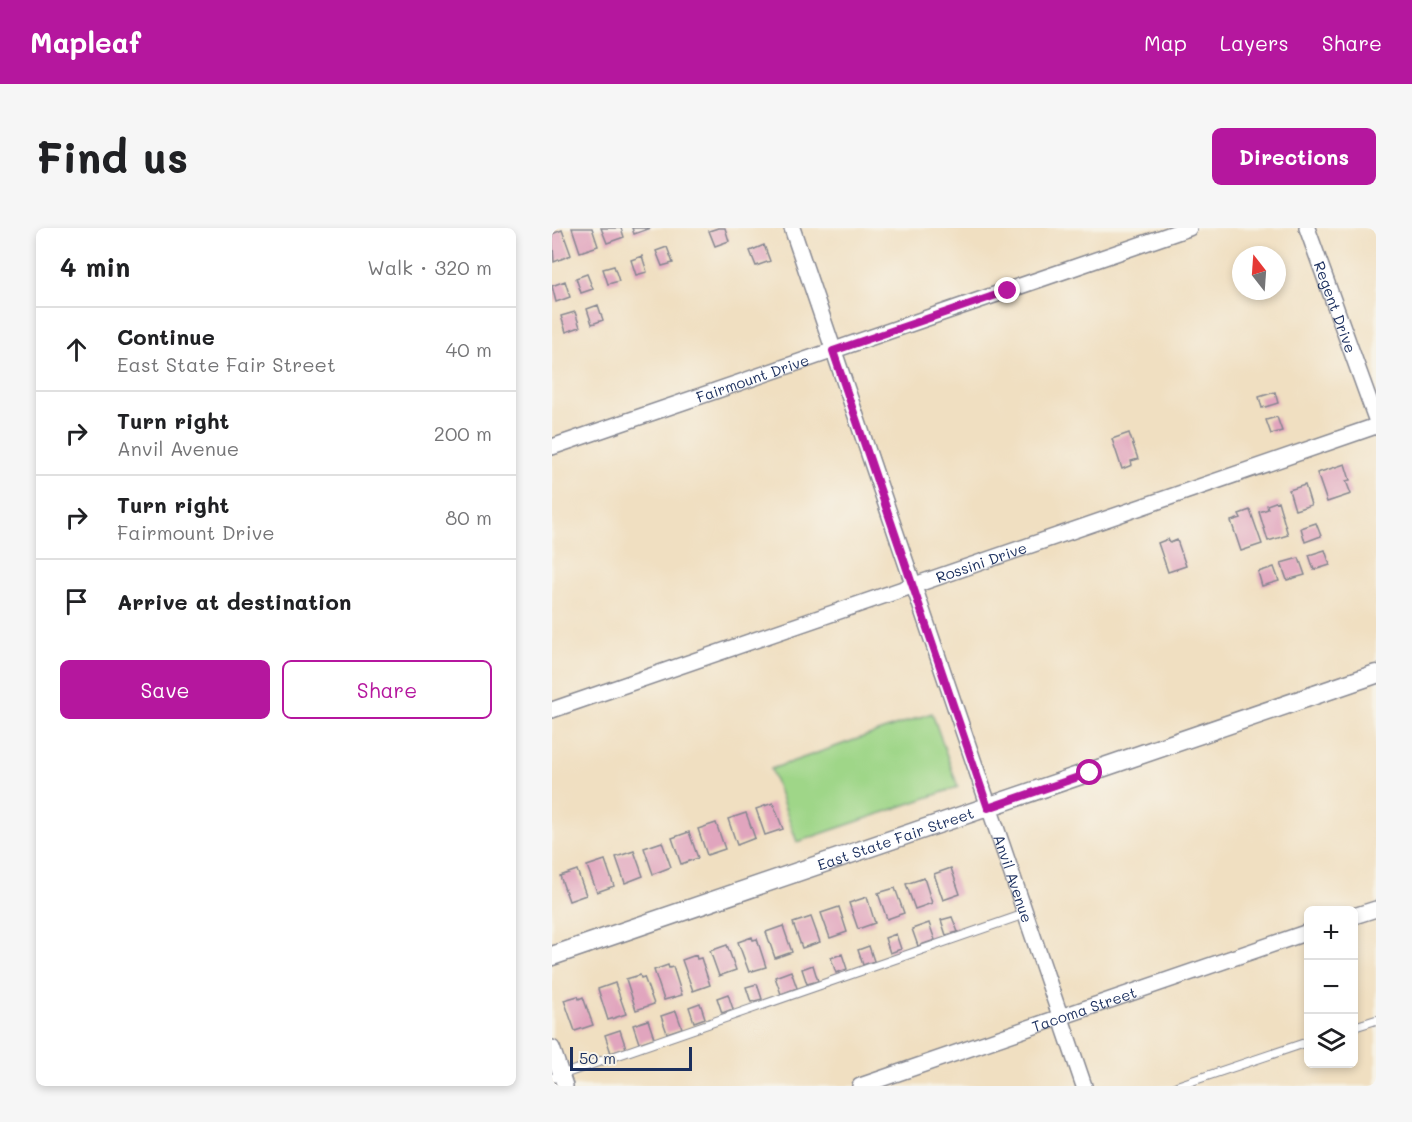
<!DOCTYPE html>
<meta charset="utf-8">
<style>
:root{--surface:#fff;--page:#f6f6f6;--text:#202124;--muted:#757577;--line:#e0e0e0;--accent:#b5179e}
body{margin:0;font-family:Mali,sans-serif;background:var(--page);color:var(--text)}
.controls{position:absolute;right:18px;bottom:18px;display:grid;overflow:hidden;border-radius:9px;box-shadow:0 3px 9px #0003}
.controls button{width:54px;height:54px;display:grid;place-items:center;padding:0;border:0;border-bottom:2px solid var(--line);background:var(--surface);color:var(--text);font:30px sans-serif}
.compass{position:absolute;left:680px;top:18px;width:54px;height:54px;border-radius:50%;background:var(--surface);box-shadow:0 3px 9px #0003;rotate:343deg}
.scale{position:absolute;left:18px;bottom:15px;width:122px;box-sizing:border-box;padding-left:6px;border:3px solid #1b2f5e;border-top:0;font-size:16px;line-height:21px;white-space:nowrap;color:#1b2f5e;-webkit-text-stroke:4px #f7f3e8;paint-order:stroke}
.stop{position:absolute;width:18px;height:18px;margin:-14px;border:4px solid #b5179e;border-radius:50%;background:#fff}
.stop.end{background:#b5179e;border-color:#fff;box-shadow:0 2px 6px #0008}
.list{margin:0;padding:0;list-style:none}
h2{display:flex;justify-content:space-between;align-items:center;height:78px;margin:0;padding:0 24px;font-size:26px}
h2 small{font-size:20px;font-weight:400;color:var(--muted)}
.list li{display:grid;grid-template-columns:39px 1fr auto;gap:18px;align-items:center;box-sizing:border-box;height:84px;padding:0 24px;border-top:2px solid var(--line)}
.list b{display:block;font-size:22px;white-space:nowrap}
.list p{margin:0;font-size:20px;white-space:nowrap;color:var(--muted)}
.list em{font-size:20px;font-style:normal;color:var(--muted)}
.actions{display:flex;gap:12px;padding:18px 24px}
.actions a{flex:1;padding:14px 0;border:2px solid var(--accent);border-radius:9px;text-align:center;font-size:21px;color:var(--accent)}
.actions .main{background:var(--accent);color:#fff}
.icon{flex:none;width:33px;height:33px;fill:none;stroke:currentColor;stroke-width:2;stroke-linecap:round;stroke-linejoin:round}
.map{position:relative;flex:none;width:824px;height:858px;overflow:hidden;border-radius:9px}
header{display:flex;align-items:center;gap:36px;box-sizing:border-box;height:84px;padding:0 30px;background:var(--accent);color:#fff}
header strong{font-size:28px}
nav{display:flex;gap:33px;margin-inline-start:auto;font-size:21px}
.intro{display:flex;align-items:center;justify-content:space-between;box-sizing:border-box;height:144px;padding:0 36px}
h1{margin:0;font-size:42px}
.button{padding:15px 27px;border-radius:9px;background:var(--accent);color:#fff;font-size:21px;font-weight:700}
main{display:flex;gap:36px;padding:0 36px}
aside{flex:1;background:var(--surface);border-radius:9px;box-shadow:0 3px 9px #0003}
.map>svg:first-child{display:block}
.green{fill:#9fd688;stroke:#5d8273;stroke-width:1.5}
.building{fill:#e1a5be}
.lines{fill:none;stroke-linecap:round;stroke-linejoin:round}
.service-casing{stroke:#868790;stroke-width:10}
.minor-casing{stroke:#868790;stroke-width:18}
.tertiary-casing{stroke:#868790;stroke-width:21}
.service{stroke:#fff;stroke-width:8}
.minor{stroke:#fff;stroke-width:15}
.tertiary{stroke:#fff;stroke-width:18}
.route{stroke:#b5179e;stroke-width:8}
.labels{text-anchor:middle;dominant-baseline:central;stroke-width:6;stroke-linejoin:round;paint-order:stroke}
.street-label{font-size:15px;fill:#1b2f5e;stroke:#f7f3e8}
</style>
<header>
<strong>Mapleaf</strong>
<nav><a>Map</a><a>Layers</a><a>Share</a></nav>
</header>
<div class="intro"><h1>Find us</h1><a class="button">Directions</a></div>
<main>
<aside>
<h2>4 min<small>Walk · 320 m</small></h2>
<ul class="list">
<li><svg class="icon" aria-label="ahead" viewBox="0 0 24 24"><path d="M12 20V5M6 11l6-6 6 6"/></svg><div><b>Continue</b><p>East State Fair Street</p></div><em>40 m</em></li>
<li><svg class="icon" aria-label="right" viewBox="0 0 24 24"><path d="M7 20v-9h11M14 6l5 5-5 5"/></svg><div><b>Turn right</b><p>Anvil Avenue</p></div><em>200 m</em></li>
<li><svg class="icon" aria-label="right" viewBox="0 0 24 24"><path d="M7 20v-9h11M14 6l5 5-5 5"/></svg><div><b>Turn right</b><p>Fairmount Drive</p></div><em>80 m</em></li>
<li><svg class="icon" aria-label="arrive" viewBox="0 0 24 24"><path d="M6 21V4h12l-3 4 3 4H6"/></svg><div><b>Arrive at destination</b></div></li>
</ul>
<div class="actions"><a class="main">Save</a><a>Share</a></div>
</aside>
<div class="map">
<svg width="824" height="858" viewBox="0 0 824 858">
<rect width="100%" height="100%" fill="#f7f3e8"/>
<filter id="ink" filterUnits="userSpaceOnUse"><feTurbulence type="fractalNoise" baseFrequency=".0167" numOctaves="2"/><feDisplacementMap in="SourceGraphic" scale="12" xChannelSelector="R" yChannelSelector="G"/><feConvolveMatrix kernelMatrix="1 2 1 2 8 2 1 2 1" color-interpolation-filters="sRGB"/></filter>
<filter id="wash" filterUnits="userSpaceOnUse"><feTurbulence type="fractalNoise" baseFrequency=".008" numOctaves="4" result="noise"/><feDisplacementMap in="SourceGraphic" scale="24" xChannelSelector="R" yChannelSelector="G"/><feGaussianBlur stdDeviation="1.35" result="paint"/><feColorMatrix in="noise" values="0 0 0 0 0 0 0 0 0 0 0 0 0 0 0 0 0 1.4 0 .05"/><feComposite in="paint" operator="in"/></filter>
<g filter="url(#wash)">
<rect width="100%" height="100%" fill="#f0dfc1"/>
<!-- green -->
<path class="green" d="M380,485L406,559L245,614L219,541Z"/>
<g id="blocks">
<!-- building -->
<path class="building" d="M20,0H40L46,18L28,24Z
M49,0H69L72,9L55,15Z
M80,0H99L82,6Z
M166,0H173L177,13L163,18L157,3Z
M10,2L19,27L2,34L0,6Z
M212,17L218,33L204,38L198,23Z
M115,19L121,35L110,38L104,23Z
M90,28L95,44L84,47L79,32Z
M62,38L67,53L56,56L51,41Z
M35,46L41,61L29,65L24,50Z
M13,53L18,69L4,74L0,58Z
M46,77L51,92L40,96L35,81Z
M23,84L28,99L14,104L9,88Z
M723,164L726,175L710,180L707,169Z
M725,189L730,203L719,206L714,192Z
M577,205L586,231L579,233L580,237L570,241L560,211Z
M793,236L798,252L794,253L799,266L775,274L765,245Z
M753,257L759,277L743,282L737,262Z
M726,273L736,307L716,313L707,284L716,281L715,277Z
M698,282L710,316L689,323L679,293L689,290L687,286Z
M764,295L769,308L753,314L749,300Z
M616,311L618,315L625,312L634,338L616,344L606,315Z
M773,322L778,337L762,342L757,327Z
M747,330L753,347L735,352L729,335Z
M722,339L727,353L710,358L706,344Z
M221,575L231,601L213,607L204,581Z
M194,585L203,610L185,617L176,591Z
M164,595L173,621L155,627L146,601Z
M137,604L146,630L129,636L120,610Z
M110,614L119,639L101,646L92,620Z
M82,623L91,648L73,655L64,629Z
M53,632L62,658L45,664L35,638Z
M399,640L408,666L391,672L382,646Z
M25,642L34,667L17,673L8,648Z
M372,650L380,675L363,681L354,656Z
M343,660L352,685L335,691L326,665Z
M315,669L323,695L306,701L297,675Z
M287,679L295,704L278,710L269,685Z
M259,689L268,714L250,720L241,695Z
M400,689L406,704L394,707L389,692Z
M377,695L383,712L366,718L360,701Z
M231,698L240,724L223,730L214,704Z
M344,706L349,721L338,725L333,710Z
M200,709L201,712L205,711L214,739L197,744L186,714Z
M175,717L184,742L167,748L158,723Z
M317,718L322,733L311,737L306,722Z
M290,726L295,741L284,745L279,730Z
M144,727L145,731L149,730L158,757L141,763L130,732Z
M116,737L117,740L121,739L130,767L112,772L102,742Z
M261,737L266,753L255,756L250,741Z
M239,743L245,760L229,766L223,749Z
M88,747L89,750L92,749L102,776L84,782L74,751Z
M63,755L74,786L56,792L46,761Z
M205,756L210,771L199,774L194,759Z
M176,766L181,781L170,785L165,770Z
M26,768L27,771L31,769L41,797L23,803L12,772Z
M148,775L153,790L142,794L137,779Z
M124,783L130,800L115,805L109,788Z
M96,792L102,810L87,815L81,797Z
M68,802L74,820L59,825L53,807Z"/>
</g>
</g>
<g filter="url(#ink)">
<use href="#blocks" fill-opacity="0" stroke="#868790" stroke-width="1.5"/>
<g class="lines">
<!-- service casing -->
<g class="service-casing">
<path id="service" d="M802,799L824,792
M0,850L473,686
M625,858L756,814"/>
</g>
<!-- minor casing -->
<g class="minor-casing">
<g id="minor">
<path id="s1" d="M240,0L532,858"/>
<path id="s2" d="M755,0L824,191"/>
<path id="s3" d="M0,219L637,0"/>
<path id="s4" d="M0,482L824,198"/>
<path d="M802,688L824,681"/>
<path d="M0,820L13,858"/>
<path id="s5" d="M308,858L756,704"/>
</g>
</g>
<!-- tertiary casing -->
<g class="tertiary-casing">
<g id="tertiary">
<path id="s6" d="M0,728L824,446"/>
</g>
</g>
<!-- service -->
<use href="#service" class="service"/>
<!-- minor -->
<use href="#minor" class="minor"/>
<!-- tertiary -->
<use href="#tertiary" class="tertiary"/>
</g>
</g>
<g class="lines" filter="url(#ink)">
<!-- route -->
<path class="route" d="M456,63L281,123L436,580L538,545"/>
</g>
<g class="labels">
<!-- street labels -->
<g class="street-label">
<text stroke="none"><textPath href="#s2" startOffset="84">Regent Drive</textPath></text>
<text stroke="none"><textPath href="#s3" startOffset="212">Fairmount Drive</textPath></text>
<text stroke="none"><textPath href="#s4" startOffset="454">Rossini Drive</textPath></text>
<text stroke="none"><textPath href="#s6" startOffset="363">East State Fair Street</textPath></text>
<text stroke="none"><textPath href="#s1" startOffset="687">Anvil Avenue</textPath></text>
<text stroke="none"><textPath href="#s5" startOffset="237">Tacoma Street</textPath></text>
</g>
</g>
</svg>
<div class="controls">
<button>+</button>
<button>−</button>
<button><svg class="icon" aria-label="layers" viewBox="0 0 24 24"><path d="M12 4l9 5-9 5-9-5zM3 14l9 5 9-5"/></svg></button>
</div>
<svg class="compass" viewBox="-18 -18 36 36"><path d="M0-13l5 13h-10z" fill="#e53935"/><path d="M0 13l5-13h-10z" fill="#757577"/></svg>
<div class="scale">50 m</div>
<div class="stop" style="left:538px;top:545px"></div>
<div class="stop end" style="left:456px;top:63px"></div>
</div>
</main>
